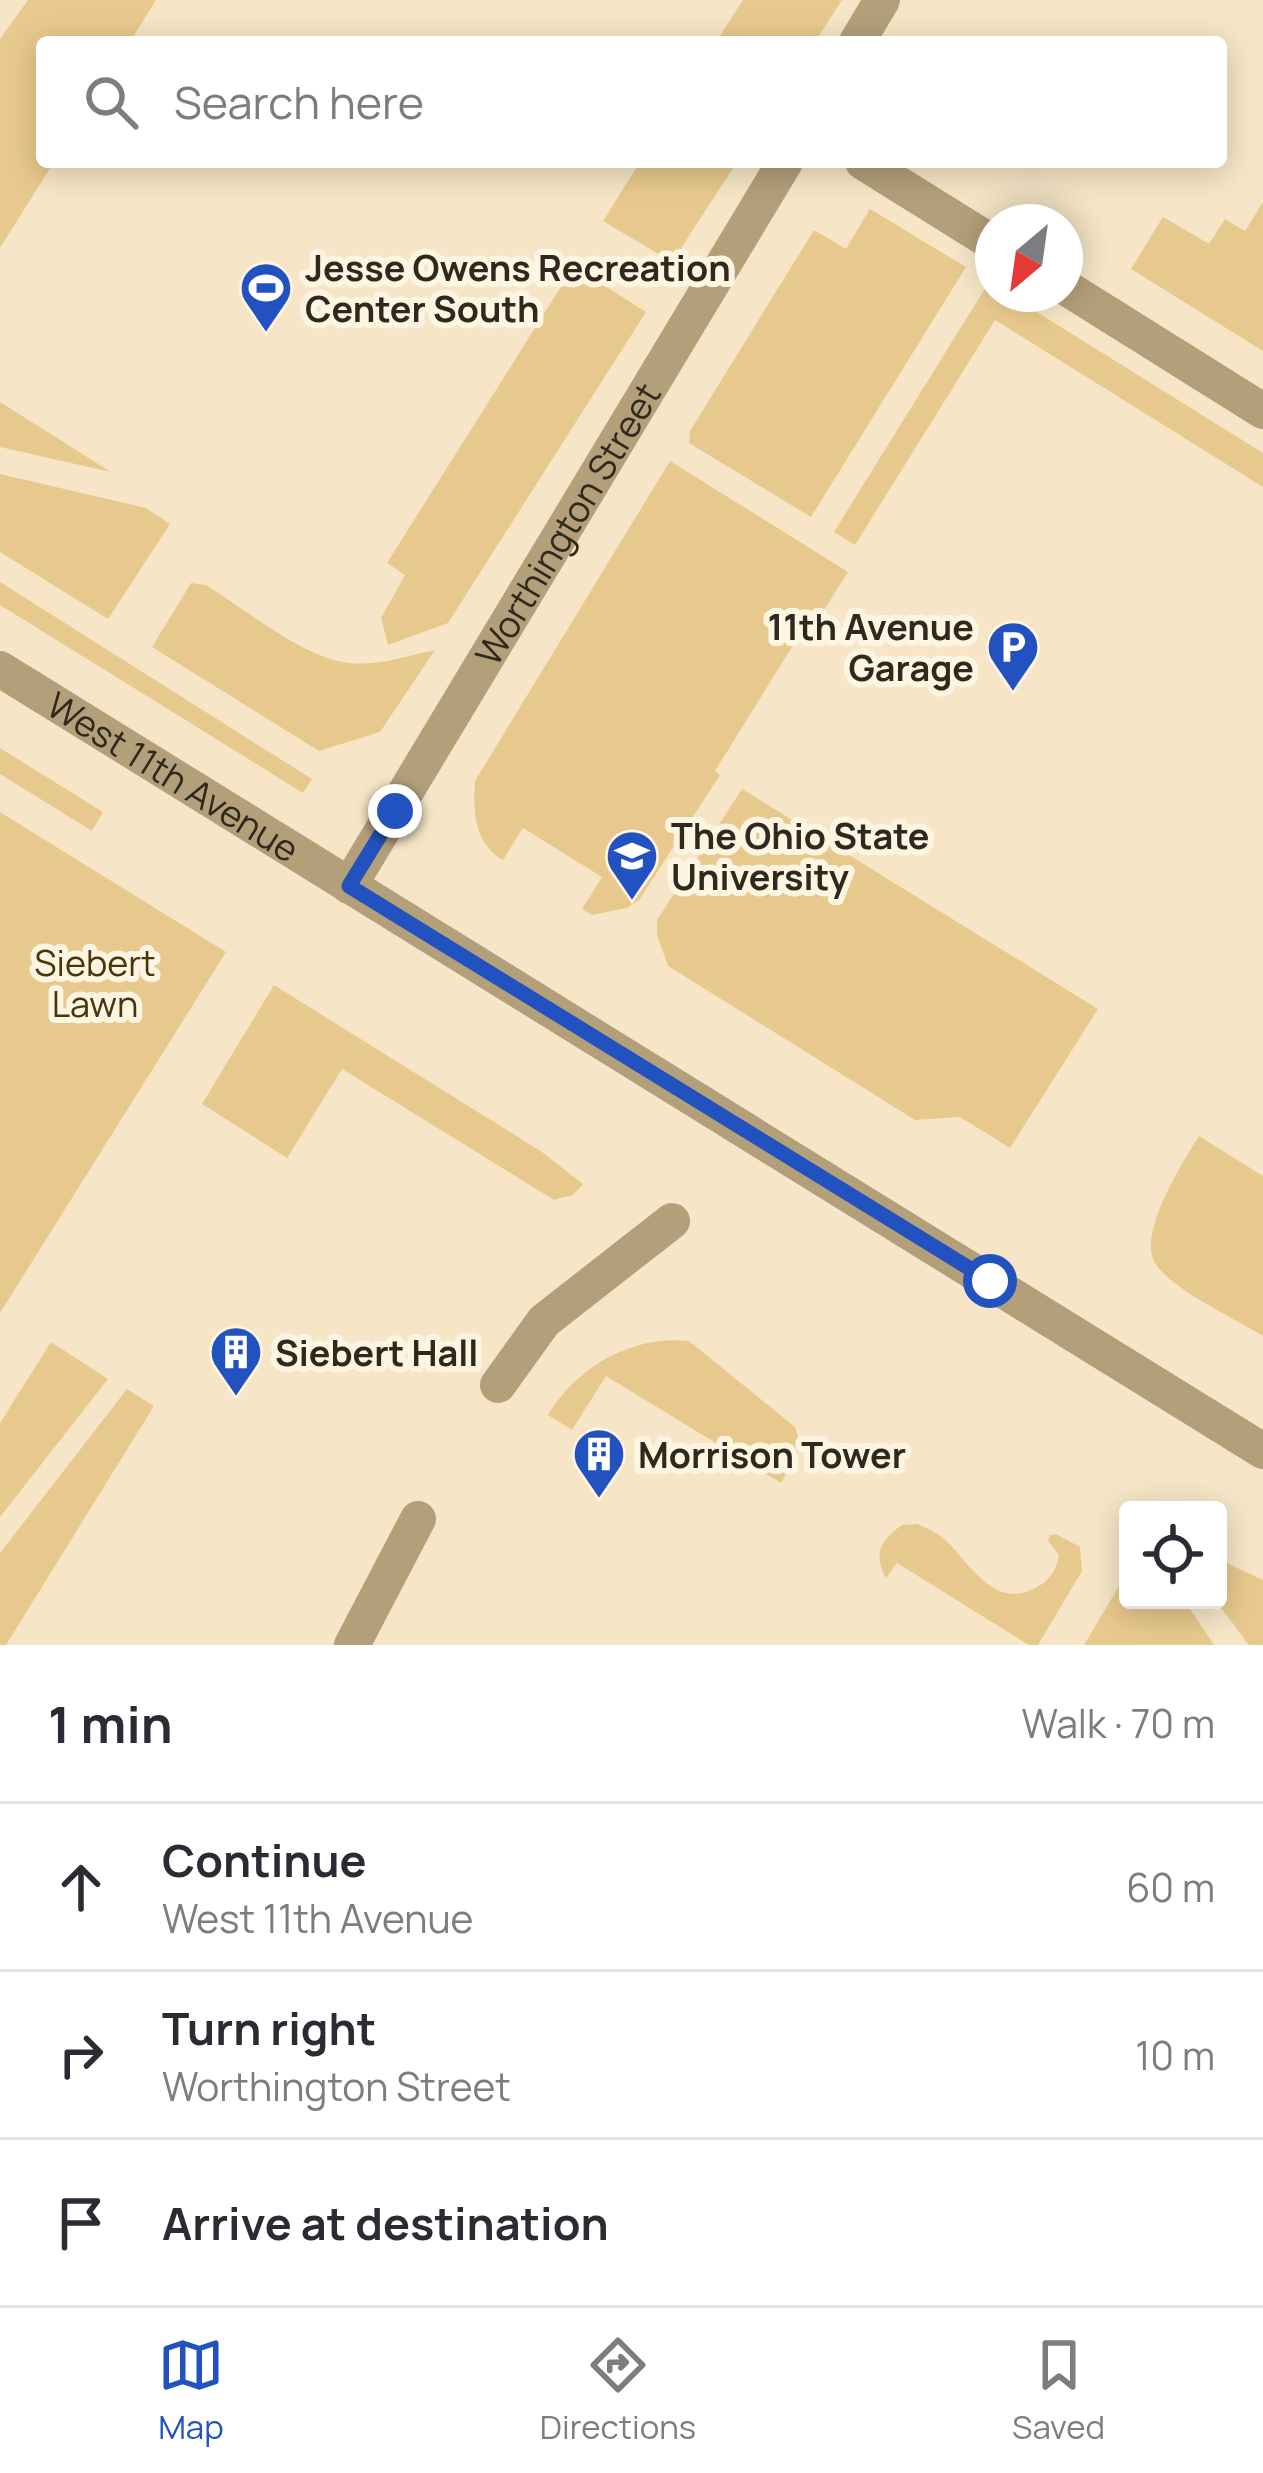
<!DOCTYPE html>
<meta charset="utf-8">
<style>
:root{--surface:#fff;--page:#f2f2f3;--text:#2b2b33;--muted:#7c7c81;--line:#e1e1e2;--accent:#2152bf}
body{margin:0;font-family:Manrope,sans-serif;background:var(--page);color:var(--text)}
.controls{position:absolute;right:36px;bottom:36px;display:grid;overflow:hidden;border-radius:12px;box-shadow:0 6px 30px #0003}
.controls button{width:108px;height:108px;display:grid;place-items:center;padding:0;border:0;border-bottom:3px solid var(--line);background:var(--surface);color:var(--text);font:60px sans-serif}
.compass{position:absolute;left:975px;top:204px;width:108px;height:108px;border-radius:50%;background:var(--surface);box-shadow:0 6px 30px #0003;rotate:209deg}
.stop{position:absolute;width:36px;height:36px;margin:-27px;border:9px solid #2152bf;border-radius:50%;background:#fff}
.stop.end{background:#2152bf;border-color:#fff;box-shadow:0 3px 12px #0008}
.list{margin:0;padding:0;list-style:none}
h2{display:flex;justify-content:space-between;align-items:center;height:156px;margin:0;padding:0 48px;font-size:51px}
h2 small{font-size:39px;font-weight:400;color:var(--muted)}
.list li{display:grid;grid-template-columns:78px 1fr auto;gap:36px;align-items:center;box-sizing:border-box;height:168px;padding:0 48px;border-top:3px solid var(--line)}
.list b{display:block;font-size:45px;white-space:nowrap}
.list p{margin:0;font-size:39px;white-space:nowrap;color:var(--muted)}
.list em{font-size:39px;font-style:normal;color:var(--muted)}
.icon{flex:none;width:66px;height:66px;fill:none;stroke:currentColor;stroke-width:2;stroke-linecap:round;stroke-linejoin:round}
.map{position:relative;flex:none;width:1263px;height:1645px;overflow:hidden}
.search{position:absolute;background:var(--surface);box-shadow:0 6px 30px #0003;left:36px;right:36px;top:36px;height:132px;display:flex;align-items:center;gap:30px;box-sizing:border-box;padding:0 42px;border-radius:12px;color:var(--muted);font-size:45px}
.sheet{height:660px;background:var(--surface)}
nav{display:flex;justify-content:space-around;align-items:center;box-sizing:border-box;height:168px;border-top:3px solid var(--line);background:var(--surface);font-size:33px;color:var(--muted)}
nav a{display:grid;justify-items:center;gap:6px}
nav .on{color:var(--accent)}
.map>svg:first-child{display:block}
.green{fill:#e8c98d}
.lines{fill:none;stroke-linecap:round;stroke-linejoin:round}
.lane{stroke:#b39f7a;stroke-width:36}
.street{stroke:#b39f7a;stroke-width:36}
.route{stroke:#2152bf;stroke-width:15}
.labels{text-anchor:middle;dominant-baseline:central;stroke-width:12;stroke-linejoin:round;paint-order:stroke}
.poi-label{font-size:36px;font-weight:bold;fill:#2f291d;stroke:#fef4e2;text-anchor:start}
.street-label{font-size:36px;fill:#2f291d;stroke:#fef4e2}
.park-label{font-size:36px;fill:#47350b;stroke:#fef4e2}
</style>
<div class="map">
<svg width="1263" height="1645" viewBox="0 0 1263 1645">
<rect width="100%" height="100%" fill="#f6e6c7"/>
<!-- green -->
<path class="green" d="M28,0H156L130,42H42V162H54L0,248V39Z
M743,0H842L815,42H716Z
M640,162H737L672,262L603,221Z
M1263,202V351L1131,269L1163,217L1209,244L1225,219L1245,231Z
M870,209L966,267L811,517L689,443L690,431L814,230L846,249Z
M574,266L646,312L448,623L388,645L381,618L405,575L387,563Z
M989,282L993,284V294H1008L1263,453V487L995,320L855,545L834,532Z
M0,402L111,472L0,447Z
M670,461L848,572L822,613L815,610L715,771L720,775L639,900L627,908L592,915L582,909L602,877L523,828L503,860C474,844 473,811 475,781Z
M0,474L146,508L170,524L108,619L0,552Z
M0,582L312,779L303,793L0,605Z
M191,583L206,585C245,609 304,658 349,663C378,666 407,656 435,650L380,732L319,751L152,647Z
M0,748L103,812L92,831L0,774Z
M742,789L1098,1009L1010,1148L960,1117L915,1120L668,966L657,935V920Z
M0,812L226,952L0,1313Z
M274,985L542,1152L583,1184L573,1195L554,1200L342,1069L287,1158L202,1104Z
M1199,1136L1263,1176V1336C1234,1318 1172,1290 1155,1263C1137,1233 1183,1162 1199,1136Z
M689,1341L795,1427L801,1446L781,1483L606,1376L572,1430L548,1415C577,1367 631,1335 689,1341Z
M51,1342L108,1379L0,1517V1423Z
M127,1389L154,1406L6,1645H0V1553Z
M917,1524C926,1528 936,1532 943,1538C969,1560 993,1614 1039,1586C1051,1579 1057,1568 1059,1555L1048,1541L1050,1535L1056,1534L1080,1547L1082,1571L1038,1645H1029L897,1563L886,1578C873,1554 880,1540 902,1525Z
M1218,1559L1263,1580V1645H1249L1215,1600Z
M1128,1571V1600H1184L1214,1645H1084Z"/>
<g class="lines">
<!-- lane -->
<g class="lane">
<path d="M857,42L882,0"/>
<path d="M863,162L980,235"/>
<path id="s1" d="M349,886L785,162"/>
<path d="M498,1385L544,1321L672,1221"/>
<path d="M352,1645L418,1519"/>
</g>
<!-- street -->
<g class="street">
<path d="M980,235L993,243"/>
<path d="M1065,287L1263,411"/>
<path id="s2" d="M0,669L1263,1451"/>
</g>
</g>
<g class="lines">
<!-- route -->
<path class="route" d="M395,811L349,886L990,1281"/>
</g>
<!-- icons -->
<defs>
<g id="stadium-pin" transform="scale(2.7)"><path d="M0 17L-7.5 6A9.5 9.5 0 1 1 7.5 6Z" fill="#2152bf" stroke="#fef4e2"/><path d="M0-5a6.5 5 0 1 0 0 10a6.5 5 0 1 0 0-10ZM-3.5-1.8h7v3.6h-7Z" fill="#fff"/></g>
<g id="parking-pin" transform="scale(2.7)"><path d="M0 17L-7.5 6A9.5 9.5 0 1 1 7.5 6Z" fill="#2152bf" stroke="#fef4e2"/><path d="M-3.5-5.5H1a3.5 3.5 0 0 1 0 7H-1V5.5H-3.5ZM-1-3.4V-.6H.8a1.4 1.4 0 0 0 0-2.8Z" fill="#fff"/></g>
<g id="university-pin" transform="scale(2.7)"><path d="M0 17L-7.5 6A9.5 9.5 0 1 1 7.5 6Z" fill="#2152bf" stroke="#fef4e2"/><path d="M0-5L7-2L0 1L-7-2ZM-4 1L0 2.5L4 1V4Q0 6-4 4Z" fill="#fff"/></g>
<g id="building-pin" transform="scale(2.7)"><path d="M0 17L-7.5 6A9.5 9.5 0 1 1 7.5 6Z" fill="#2152bf" stroke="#fef4e2"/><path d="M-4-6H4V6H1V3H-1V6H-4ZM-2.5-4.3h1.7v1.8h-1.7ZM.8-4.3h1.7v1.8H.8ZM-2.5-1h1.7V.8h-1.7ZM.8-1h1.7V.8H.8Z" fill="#fff"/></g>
</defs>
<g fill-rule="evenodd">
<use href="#stadium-pin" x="266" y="288"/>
<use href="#parking-pin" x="1013" y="647"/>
<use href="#university-pin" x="632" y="856"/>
<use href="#building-pin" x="236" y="1352"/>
<use href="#building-pin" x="599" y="1454"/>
</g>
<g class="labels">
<!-- poi labels -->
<g class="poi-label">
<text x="305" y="267">Jesse Owens Recreation<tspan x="305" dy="41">Center South</tspan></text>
<text x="974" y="626" text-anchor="end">11th Avenue<tspan x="974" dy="41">Garage</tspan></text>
<text x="671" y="835">The Ohio State<tspan x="671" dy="41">University</tspan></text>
<text x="275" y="1352">Siebert Hall</text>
<text x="638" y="1454">Morrison Tower</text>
</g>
<!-- street labels -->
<g class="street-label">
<text stroke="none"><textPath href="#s1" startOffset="423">Worthington Street</textPath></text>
<text stroke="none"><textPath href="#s2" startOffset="204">West 11th Avenue</textPath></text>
</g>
<!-- park labels -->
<g class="park-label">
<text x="95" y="962">Siebert<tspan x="95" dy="41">Lawn</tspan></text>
</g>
</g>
</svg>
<div class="controls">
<button><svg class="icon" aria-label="locate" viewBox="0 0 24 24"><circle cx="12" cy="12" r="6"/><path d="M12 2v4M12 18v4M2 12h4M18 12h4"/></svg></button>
</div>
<svg class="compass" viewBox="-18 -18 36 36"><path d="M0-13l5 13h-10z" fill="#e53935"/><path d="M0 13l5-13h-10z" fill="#7c7c81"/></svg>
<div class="stop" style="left:990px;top:1281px"></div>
<div class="stop end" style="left:395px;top:811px"></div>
<div class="search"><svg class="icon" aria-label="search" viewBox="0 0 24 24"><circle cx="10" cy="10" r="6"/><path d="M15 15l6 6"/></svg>Search here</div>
</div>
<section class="sheet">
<h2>1 min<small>Walk · 70 m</small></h2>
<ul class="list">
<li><svg class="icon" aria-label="ahead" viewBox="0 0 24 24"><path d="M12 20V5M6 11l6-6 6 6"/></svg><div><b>Continue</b><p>West 11th Avenue</p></div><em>60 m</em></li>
<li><svg class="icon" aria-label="right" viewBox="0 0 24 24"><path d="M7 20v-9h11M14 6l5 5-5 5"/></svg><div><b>Turn right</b><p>Worthington Street</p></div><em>10 m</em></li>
<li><svg class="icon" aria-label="arrive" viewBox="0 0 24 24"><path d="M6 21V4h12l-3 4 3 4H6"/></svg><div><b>Arrive at destination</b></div></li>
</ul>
</section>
<nav>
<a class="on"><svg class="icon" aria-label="map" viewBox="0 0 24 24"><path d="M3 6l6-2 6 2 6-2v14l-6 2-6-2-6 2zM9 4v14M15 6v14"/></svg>Map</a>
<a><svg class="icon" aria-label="directions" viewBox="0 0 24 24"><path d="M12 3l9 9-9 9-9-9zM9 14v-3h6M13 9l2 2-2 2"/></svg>Directions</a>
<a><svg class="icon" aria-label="saved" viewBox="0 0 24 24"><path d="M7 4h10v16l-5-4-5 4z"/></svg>Saved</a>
</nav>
